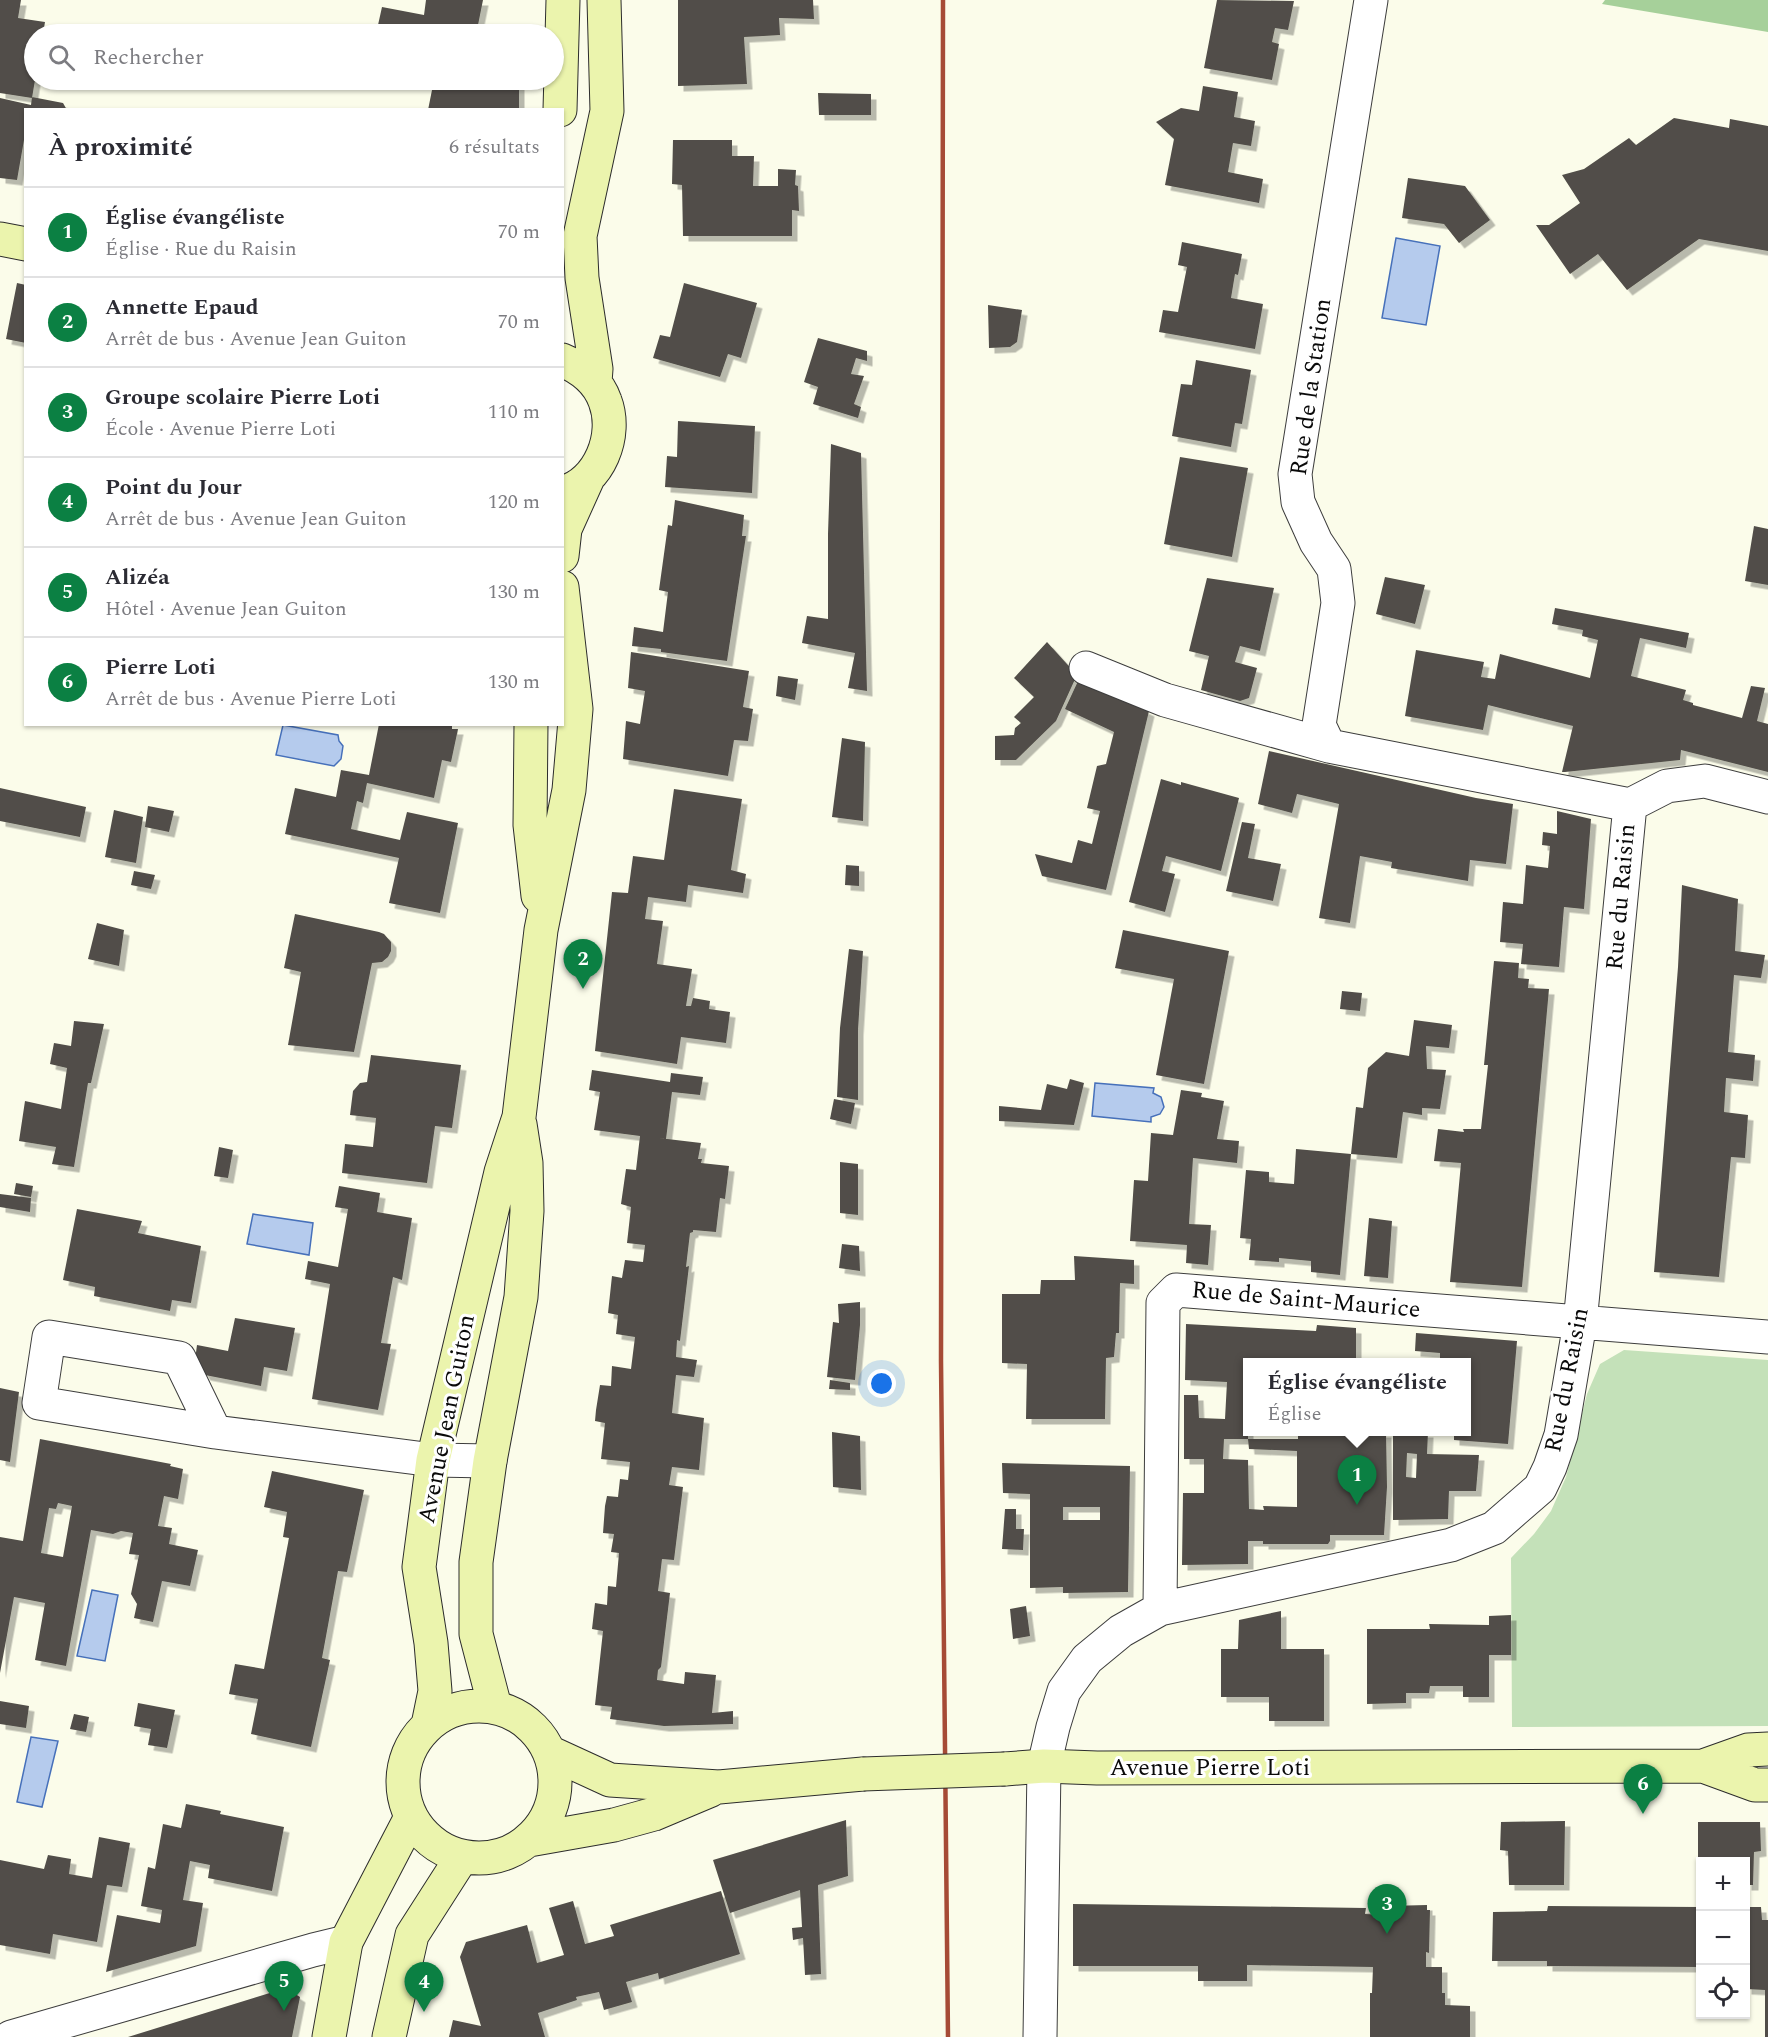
<!DOCTYPE html>
<html lang="fr">
<meta charset="utf-8">
<style>
:root{--surface:#fff;--page:#f2f2f3;--text:#2b2b33;--muted:#7c7c81;--line:#e1e1e2;--accent:#0b8043}
body{margin:0;font-family:Spectral,serif;background:var(--page);color:var(--text)}
.controls{position:absolute;right:18px;bottom:18px;display:grid;overflow:hidden;border-radius:0px;box-shadow:0 2px 4px #0004}
.controls button{width:54px;height:54px;display:grid;place-items:center;padding:0;border:0;border-bottom:2px solid var(--line);background:var(--surface);color:var(--text);font:30px sans-serif}
.you{position:absolute;left:882px;top:1384px;width:21px;height:21px;margin:-15px;border:4px solid #fff;border-radius:50%;background:#1a73e8;box-shadow:0 0 0 9px #1a73e833}
.badge{display:grid;place-items:center;width:39px;height:39px;border-radius:50%;background:var(--accent);color:#fff;font-size:20px;font-weight:700}
.pin{position:absolute;translate:-50% -50px;filter:drop-shadow(0 2px 3px #0008)}
.pin::after{content:'';position:absolute;top:32px;width:21px;height:18px;background:inherit;clip-path:polygon(0 0,100% 0,50% 100%)}
.popup{position:absolute;left:1243px;top:1358px;width:228px;height:78px;box-sizing:border-box;display:grid;place-content:center;border-radius:0px;background:var(--surface);filter:drop-shadow(0 2px 4px #0005);font-size:20px;white-space:nowrap;color:var(--muted)}
.popup b{font-size:22px;color:var(--text)}
.popup::after{content:'';position:absolute;left:50%;top:100%;margin-left:-12px;border:12px solid transparent;border-top-color:var(--surface)}
.list{margin:0;padding:0;list-style:none}
h2{display:flex;justify-content:space-between;align-items:center;height:78px;margin:0;padding:0 24px;font-size:26px}
h2 small{font-size:20px;font-weight:400;color:var(--muted)}
.list li{display:grid;grid-template-columns:39px 1fr auto;gap:18px;align-items:center;box-sizing:border-box;height:90px;padding:0 24px;border-top:2px solid var(--line)}
.list b{display:block;font-size:22px;white-space:nowrap}
.list p{margin:0;font-size:20px;white-space:nowrap;color:var(--muted)}
.list em{font-size:20px;font-style:normal;color:var(--muted)}
.icon{flex:none;width:33px;height:33px;fill:none;stroke:currentColor;stroke-width:2;stroke-linecap:round;stroke-linejoin:round}
.map{position:relative;flex:none;width:1768px;height:2037px;overflow:hidden}
.search{position:absolute;background:var(--surface);box-shadow:0 2px 4px #0004;left:24px;top:24px;width:540px;height:66px;display:flex;align-items:center;gap:15px;box-sizing:border-box;padding:0 21px;border-radius:33px;color:var(--muted);font-size:22px}
.panel{position:absolute;background:var(--surface);box-shadow:0 2px 4px #0004;left:24px;top:108px;width:540px;height:618px;border-radius:0px}
.map>svg:first-child{display:block}
.green{fill:#c4e1b9}
.forest{fill:#a6d09a}
.water{fill:#b5cbed;stroke:#4670ba;stroke-width:1.5}
.building{fill:#514e48;fill-rule:evenodd;filter:url(#shadow)}
.lines{fill:none;stroke-linecap:round;stroke-linejoin:round}
.street-casing{stroke:#3d3d3d;stroke-width:35}
.secondary-casing{stroke:#2c2c2c;stroke-width:35}
.street{stroke:#fff;stroke-width:33}
.secondary{stroke:#ebf4ad;stroke-width:33}
.rail{stroke:#a64b36;stroke-width:4.5}
.secondary-bridge-casing{stroke:#2c2c2c;stroke-width:35;stroke-linecap:butt}
.secondary-bridge{stroke:#ebf4ad;stroke-width:33}
.labels{text-anchor:middle;dominant-baseline:central;stroke-width:6;stroke-linejoin:round;paint-order:stroke}
.street-label{font-size:24px;fill:#0a0a0a;stroke:#fff}
</style>
<div class="map">
<svg width="1768" height="2037" viewBox="0 0 1768 2037">
<defs>
<filter id="shadow"><feDropShadow dx="5.5" dy="5.5" stdDeviation="0" flood-color="#0004"/></filter>
</defs>
<rect width="100%" height="100%" fill="#fbfcea"/>
<!-- green -->
<path class="green" d="M1624,1350L1768,1360V1726L1512,1727L1511,1558L1534,1534L1551,1511L1566,1477L1587,1394L1600,1364Z"/>
<!-- forest -->
<path class="forest" d="M1605,0H1768V32L1602,4Z"/>
<!-- water -->
<path class="water" d="M1396,238L1440,246L1426,325L1382,318Z
M283,725L338,735L339,741L343,746L341,759L334,766L276,755Z
M1095,1083L1154,1088L1153,1093L1161,1097L1164,1107L1160,1114L1151,1117V1122L1092,1116Z
M253,1214L313,1223L309,1255L247,1244Z
M92,1590L118,1595L105,1661L77,1656Z
M31,1737L58,1741L42,1807L17,1802Z"/>
<!-- building -->
<path class="building" d="M0,0H21L18,18L45,22L43,34H34L35,80L32,98L0,93Z
M426,0H483L477,30L470,29L469,34H376L382,7L424,15Z
M678,0H813L814,19L779,18L780,35L744,37L747,84L678,86Z
M1217,0L1294,1L1288,30L1275,28L1272,42L1279,44L1272,80L1204,68Z
M434,80H519V110H428Z
M1203,86L1238,92L1234,117L1255,121L1251,146L1233,143L1228,172L1263,179L1259,203L1165,185L1174,139L1156,122L1181,108L1199,111Z
M818,93L871,94V115H819Z
M32,97L63,103L67,110H26V140H24L17,180L0,178V98L31,105Z
M1674,118L1729,128L1730,119L1768,126V251L1699,239L1627,290L1598,254L1570,274L1536,225H1549L1580,203L1562,175L1584,169L1629,138L1636,145Z
M673,140H732V156H754L753,186H778V169L796,170L795,185L798,186L799,211L792,210V236H683L682,185L672,184Z
M1408,178L1465,186L1490,220L1459,243L1444,224L1402,218Z
M1182,242L1242,254L1238,275L1235,274L1231,298L1263,304L1255,349L1159,332L1163,310L1178,312L1187,267L1178,265Z
M17,283L26,285V343L6,339Z
M684,283L757,303L741,358L728,354L720,377L653,358L660,335L670,337Z
M988,305L1022,310L1017,342L1010,347L989,348Z
M818,338L867,351V361L856,358L851,374L864,376L854,404L861,407L858,418L813,404L818,387L804,382Z
M1196,360L1251,370L1242,424L1235,423L1231,447L1172,436L1181,384L1192,385Z
M678,421L755,426L752,493L665,487L667,456L677,457Z
M831,444L861,453L867,691L848,688L855,653L802,643L807,616L828,619V534Z
M1180,457L1248,468L1232,557L1164,544Z
M675,500L744,515L742,536H746L727,661L661,652V649L632,646L634,627L663,632L668,592L659,590L668,525L672,526Z
M1754,526L1768,529V585L1745,581Z
M1385,577L1425,585L1415,624L1376,614Z
M1207,578L1274,588L1260,651L1240,646L1235,662L1257,668L1249,698L1240,701L1201,690L1209,656L1189,651Z
M1555,608L1689,633L1686,648L1640,638L1631,676L1686,690L1683,700L1693,703V705L1742,718L1751,686L1765,688L1757,721L1768,724V772L1681,750L1680,760L1565,772H1562L1573,726L1488,705L1483,730L1405,716L1416,650L1484,662L1481,677L1495,679L1500,654L1590,678L1598,640L1582,636L1583,630L1552,624Z
M1047,642L1076,674V677L1056,721L1016,760H995V736L1014,735L1015,728L1021,723L1014,717L1034,697L1014,678Z
M631,652L749,671L743,707L753,709L748,741L734,740L728,776L623,759L626,721L640,724L645,691L628,688Z
M778,676L798,679L795,700L776,696Z
M1079,679L1149,711L1106,890L1042,876L1035,854L1072,863L1078,840L1092,844L1100,811L1087,808L1097,766L1106,764L1114,732L1065,709Z
M379,724H452V729H458L451,762L442,760L434,798L367,783L363,803L357,801L351,829L400,840L407,812L458,823L440,913L389,903L399,858L285,834L295,788L336,797L341,770L369,775Z
M842,738L865,742L863,821L832,817Z
M1269,751L1476,798L1513,804L1506,864L1470,860L1468,881L1391,868L1392,862L1360,856L1350,923L1319,918L1339,804L1297,794L1292,813L1258,804Z
M1161,779L1181,785V782L1239,798L1221,871L1166,856L1162,871L1175,874L1165,912L1129,902Z
M0,788L86,807L80,837L0,821Z
M674,789L742,799L731,870L746,874L743,893L688,885L686,902L648,897L645,919L663,921L657,964L692,969L686,1006H691L693,998L710,1001L709,1009L730,1012L726,1043L681,1037L677,1064L595,1051L612,892L628,893L633,856L664,860Z
M148,806L174,811L169,832L145,827Z
M114,810L143,817L136,863L105,857Z
M1557,811L1591,819L1584,909L1564,907L1559,967L1521,964L1523,944L1500,942L1503,902L1523,904L1526,865L1548,868L1550,846L1542,845L1543,832L1557,834Z
M1242,822L1255,824L1248,858L1281,864L1273,901L1226,891Z
M846,865L859,866V886L845,885Z
M134,871L155,875L151,889L131,885Z
M1682,885L1738,899L1735,951L1765,955L1761,978L1734,975L1728,1052L1755,1055L1753,1081L1726,1078L1724,1112L1748,1115L1745,1158L1731,1157L1719,1277L1654,1272L1678,967Z
M295,914L379,932L384,934L391,942V951L388,957L382,962L372,963L354,1052L288,1045L301,972L284,968Z
M97,923L124,930L119,966L88,959Z
M1123,930L1229,951L1204,1084L1156,1075L1174,979L1115,968Z
M849,949L863,951L858,1030V1100L837,1097L840,1028Z
M1494,961L1519,963L1518,978L1529,979L1528,988L1549,989L1522,1287L1450,1282L1461,1163L1434,1161L1438,1129L1464,1132L1463,1129H1481L1488,1065H1484Z
M1342,991L1362,993L1360,1011L1340,1009Z
M1414,1020L1452,1025L1449,1048L1426,1046L1427,1069L1446,1070L1440,1109L1422,1108V1115L1403,1112L1397,1158L1351,1154L1356,1107L1363,1108L1368,1068L1386,1052L1409,1056Z
M74,1021L104,1024L91,1083H88L74,1167L52,1164L56,1147L19,1141L25,1101L61,1109L67,1068L50,1064L54,1043L71,1046Z
M371,1055L461,1065L452,1128L435,1126L427,1183L342,1173L345,1144L373,1147L376,1118L350,1115L353,1091L360,1083L367,1082Z
M592,1070L670,1082L671,1073L703,1077L700,1095L672,1092L666,1139L659,1138L701,1143L698,1159H702L701,1163L729,1166L725,1199L720,1198L716,1232L693,1230V1232L690,1233L686,1267L689,1266L680,1341L677,1340L676,1357L697,1360L694,1377L676,1375L672,1413L704,1418L699,1470L672,1467L669,1485L683,1487L674,1560L662,1559L660,1576L658,1591L670,1593L661,1667L658,1670L657,1680L684,1684L685,1672L716,1675L712,1713L733,1711V1724L664,1726L610,1719L612,1707L595,1705L603,1631L592,1629L595,1603L607,1605L608,1586L616,1587L619,1553L611,1552L614,1534L603,1533L605,1506L607,1496L618,1497L620,1479L628,1480L630,1462L601,1459L605,1423L595,1421L596,1410L600,1385L611,1386L612,1366L631,1369L635,1337L616,1334L618,1315L608,1313L612,1276L622,1278L625,1260L643,1262L645,1245L627,1243L631,1207L621,1204L626,1169L636,1170L640,1136L594,1130L600,1092L589,1090Z
M1070,1079L1084,1083L1074,1125L999,1121V1106L1041,1110L1047,1084L1067,1089Z
M1181,1090L1202,1093L1201,1097L1224,1101L1217,1139L1239,1141L1237,1163L1193,1158L1189,1224L1211,1225L1208,1265L1186,1263L1187,1245L1130,1241L1134,1180L1148,1181L1151,1133L1173,1135Z
M834,1099L855,1103L851,1124L830,1119Z
M219,1147L233,1150L228,1178L214,1176Z
M1296,1149L1351,1154L1340,1275L1311,1272V1261L1279,1258V1262L1249,1260L1251,1239L1240,1238L1246,1170L1269,1172V1182L1294,1184Z
M840,1162L858,1164V1215L840,1213Z
M16,1183L33,1186L31,1197L14,1194Z
M339,1186L380,1193L377,1212L412,1218L402,1280L393,1277L381,1343L391,1344L378,1410L312,1399L330,1284L305,1279L308,1261L338,1267L348,1209L335,1207Z
M0,1194L31,1198L30,1212L0,1207Z
M77,1209L142,1221L138,1233L201,1246L191,1303L172,1300L170,1311L94,1296L95,1287L63,1280Z
M1369,1218L1392,1221L1388,1278L1364,1276Z
M842,1244L859,1246L860,1271L839,1268Z
M1074,1256L1134,1260V1284L1120,1283L1119,1333H1116L1114,1357L1106,1358L1105,1419H1026L1027,1364L1002,1363V1294H1040L1041,1280H1075Z
M860,1302V1325L855,1380L827,1377L833,1322L839,1323L838,1304Z
M235,1318L295,1328L287,1371L264,1367L261,1386L205,1375L195,1360L197,1345L228,1351Z
M1186,1324L1316,1331L1317,1325L1356,1328V1362H1248V1439H1298V1432H1386L1387,1487L1384,1535H1330V1541L1328,1544H1263V1541H1248V1564L1182,1565L1183,1493H1204V1459H1184V1395H1198L1199,1418L1225,1419L1227,1382L1185,1380ZM1224,1439H1248L1249,1449L1297,1451V1507L1263,1506L1264,1510L1249,1509L1248,1460L1223,1459Z
M1416,1333L1517,1341L1508,1444L1454,1440V1432L1467,1431V1362H1440V1353L1415,1351Z
M830,1380L850,1383V1390L829,1389Z
M0,1388L19,1392L10,1462L0,1460Z
M832,1432L860,1436L861,1490L833,1487Z
M1393,1432H1428L1427,1454L1479,1455L1476,1491H1449L1448,1519L1393,1520ZM1407,1453L1417,1454L1416,1478L1406,1477Z
M40,1439L171,1464L170,1466L183,1469L178,1499L164,1496L158,1526L172,1528L169,1544L198,1550L190,1586L162,1581L153,1622L134,1618L137,1604L131,1594L139,1555L129,1554L133,1533L121,1531L113,1534L91,1530L66,1666L35,1660L45,1603L14,1597L0,1673V1537L23,1541ZM58,1503L72,1506L63,1557L41,1553L49,1508L56,1509Z
M1002,1463L1130,1466L1128,1592L1063,1593V1587L1030,1588V1494L1003,1493ZM1063,1507H1100V1520H1063Z
M272,1471L364,1490L347,1572L338,1571L322,1658L330,1660L311,1747L251,1734L258,1699L229,1694L235,1664L264,1669L289,1538L283,1537L287,1512L264,1507Z
M1005,1509H1016V1529H1024L1023,1550L1002,1549Z
M1026,1606L1030,1636L1013,1639L1010,1609Z
M1281,1611V1649H1324V1721H1269V1697H1221V1649H1238L1239,1620Z
M1511,1615V1655H1489V1697H1463V1686H1430L1429,1693H1406V1703L1367,1704V1629H1430L1429,1624L1489,1625V1616Z
M0,1701L29,1706L26,1728L0,1724Z
M138,1703L175,1710L167,1748L148,1745L151,1729L134,1726Z
M74,1714L89,1717L86,1732L70,1729Z
M186,1804L221,1811L220,1814L284,1827L272,1891L208,1878L210,1865L190,1861L183,1900L203,1903L196,1946L106,1972L117,1915L160,1923L162,1910L141,1906L148,1867L155,1869L163,1824L181,1828Z
M846,1820L848,1876L818,1885L821,1974L805,1975L803,1938L793,1940L792,1928L802,1927L800,1890L730,1913L713,1860Z
M1565,1821L1564,1885H1509L1508,1851L1500,1850L1501,1822Z
M1698,1822H1760L1761,1851L1754,1852L1753,1885H1746V1862H1700V1885H1698Z
M99,1837L130,1843L122,1887L107,1885L97,1942L53,1934L50,1954L0,1945V1860L44,1869L48,1855L71,1859L69,1874L92,1878Z
M721,1891L740,1954L659,1979L658,1973L626,1982L632,2002L604,2010L599,1992L576,1997L577,2000L538,2013L545,2037H449L453,2020L481,2026L460,1957L466,1942L527,1925L537,1963L564,1955L549,1908L573,1901L585,1944L614,1936L610,1925Z
M1073,1904L1366,1908L1365,1914L1383,1915L1384,1911H1388V1906L1427,1905V1910H1430L1429,1953L1426,1952V1967H1442V1993H1445V2005L1470,2006V2037H1370V1993H1372L1373,1967L1247,1965V1981H1198V1966H1073Z
M1548,1906L1700,1907V1967L1547,1966V1961H1492L1493,1912L1547,1911Z
M1746,1907H1761L1762,1920H1768V2037H1765V1990L1746,1989Z
M286,1988L300,1997L292,2037H128Z"/>
<g class="lines">
<!-- street casing -->
<g class="street-casing">
<path id="street" d="M1371,0L1295,474L1298,502L1316,542L1334,569L1338,603L1319,725L1329,746L1630,805L1667,786L1705,781L1768,797
M1086,668L1165,700L1329,746
M215,1432L179,1358L49,1337L39,1403L215,1432L433,1460L490,1461
M1160,1609L1163,1303L1176,1290L1768,1337
M11,2037L313,1950L346,1942
M1040,2037L1044,1766L1053,1727L1064,1691L1087,1659L1121,1631L1160,1609L1451,1545L1494,1528L1540,1488L1550,1467L1561,1435L1580,1323L1630,805"/>
</g>
<!-- secondary casing -->
<g class="secondary-casing">
<path id="secondary" d="M560,110L563,0
M0,239L26,244
M562,360C581,368 598,381 605,401C618,435 600,482 562,493
M595,382L596,369L582,278L580,236L607,111L604,0
M562,556L565,529L588,478
M531,724L530,825L538,896
M403 1782a76 76 0 1 1 152 0a76 76 0 1 1-152 0Z
M495,1707L476,1634V1562L490,1461L521,1297L527,1211L526,1163L520,1124
M428,1725L435,1691L431,1643L419,1567L433,1460L501,1172L519,1117L541,930L569,790L576,709L562,587
M549,1752L610,1780L719,1787L863,1774
M1703,1766L1748,1750L1768,1749
M1005,1769L1044,1766L1097,1768L1703,1766L1755,1785H1768
M529,1840L614,1825L654,1814L711,1790
M329,2037L346,1942L411,1817
M389,2037L412,1935L462,1857"/>
</g>
<!-- street -->
<use href="#street" class="street"/>
<!-- secondary -->
<use href="#secondary" class="secondary"/>
<!-- rail -->
<path class="rail" d="M943,0L941,1361L948,2037"/>
<!-- secondary-bridge casing -->
<g class="secondary-bridge-casing">
<path id="secondary-bridge" d="M863,1774L1005,1769"/>
</g>
<!-- secondary-bridge -->
<use href="#secondary-bridge" class="secondary-bridge"/>
</g>
<g class="labels">
<!-- street labels -->
<g class="street-label">
<text transform="translate(1311 387) rotate(-82)">Rue de la Station</text>
<text transform="translate(1621 897) rotate(-85)">Rue du Raisin</text>
<text transform="translate(1306 1300) rotate(5)">Rue de Saint-Maurice</text>
<text transform="translate(1567 1380) rotate(-79)">Rue du Raisin</text>
<text transform="translate(447 1419) rotate(-79)">Avenue Jean Guiton</text>
<text x="1210" y="1768">Avenue Pierre Loti</text>
</g>
</g>
</svg>
<div class="controls">
<button>+</button>
<button>−</button>
<button><svg class="icon" aria-label="locate" viewBox="0 0 24 24"><circle cx="12" cy="12" r="6"/><path d="M12 2v4M12 18v4M2 12h4M18 12h4"/></svg></button>
</div>
<div class="you"></div>
<div class="pin badge" style="left:1357px;top:1505px">1</div>
<div class="popup"><b>Église évangéliste</b>Église</div>
<div class="pin badge" style="left:583px;top:989px">2</div>
<div class="pin badge" style="left:1387px;top:1934px">3</div>
<div class="pin badge" style="left:424px;top:2012px">4</div>
<div class="pin badge" style="left:284px;top:2011px">5</div>
<div class="pin badge" style="left:1643px;top:1814px">6</div>
<div class="search"><svg class="icon" aria-label="search" viewBox="0 0 24 24"><circle cx="10" cy="10" r="6"/><path d="M15 15l6 6"/></svg>Rechercher</div>
<section class="panel">
<h2>À proximité<small>6 résultats</small></h2>
<ul class="list">
<li><span class="badge">1</span><div><b>Église évangéliste</b><p>Église · Rue du Raisin</p></div><em>70 m</em></li>
<li><span class="badge">2</span><div><b>Annette Epaud</b><p>Arrêt de bus · Avenue Jean Guiton</p></div><em>70 m</em></li>
<li><span class="badge">3</span><div><b>Groupe scolaire Pierre Loti</b><p>École · Avenue Pierre Loti</p></div><em>110 m</em></li>
<li><span class="badge">4</span><div><b>Point du Jour</b><p>Arrêt de bus · Avenue Jean Guiton</p></div><em>120 m</em></li>
<li><span class="badge">5</span><div><b>Alizéa</b><p>Hôtel · Avenue Jean Guiton</p></div><em>130 m</em></li>
<li><span class="badge">6</span><div><b>Pierre Loti</b><p>Arrêt de bus · Avenue Pierre Loti</p></div><em>130 m</em></li>
</ul>
</section>
</div>
